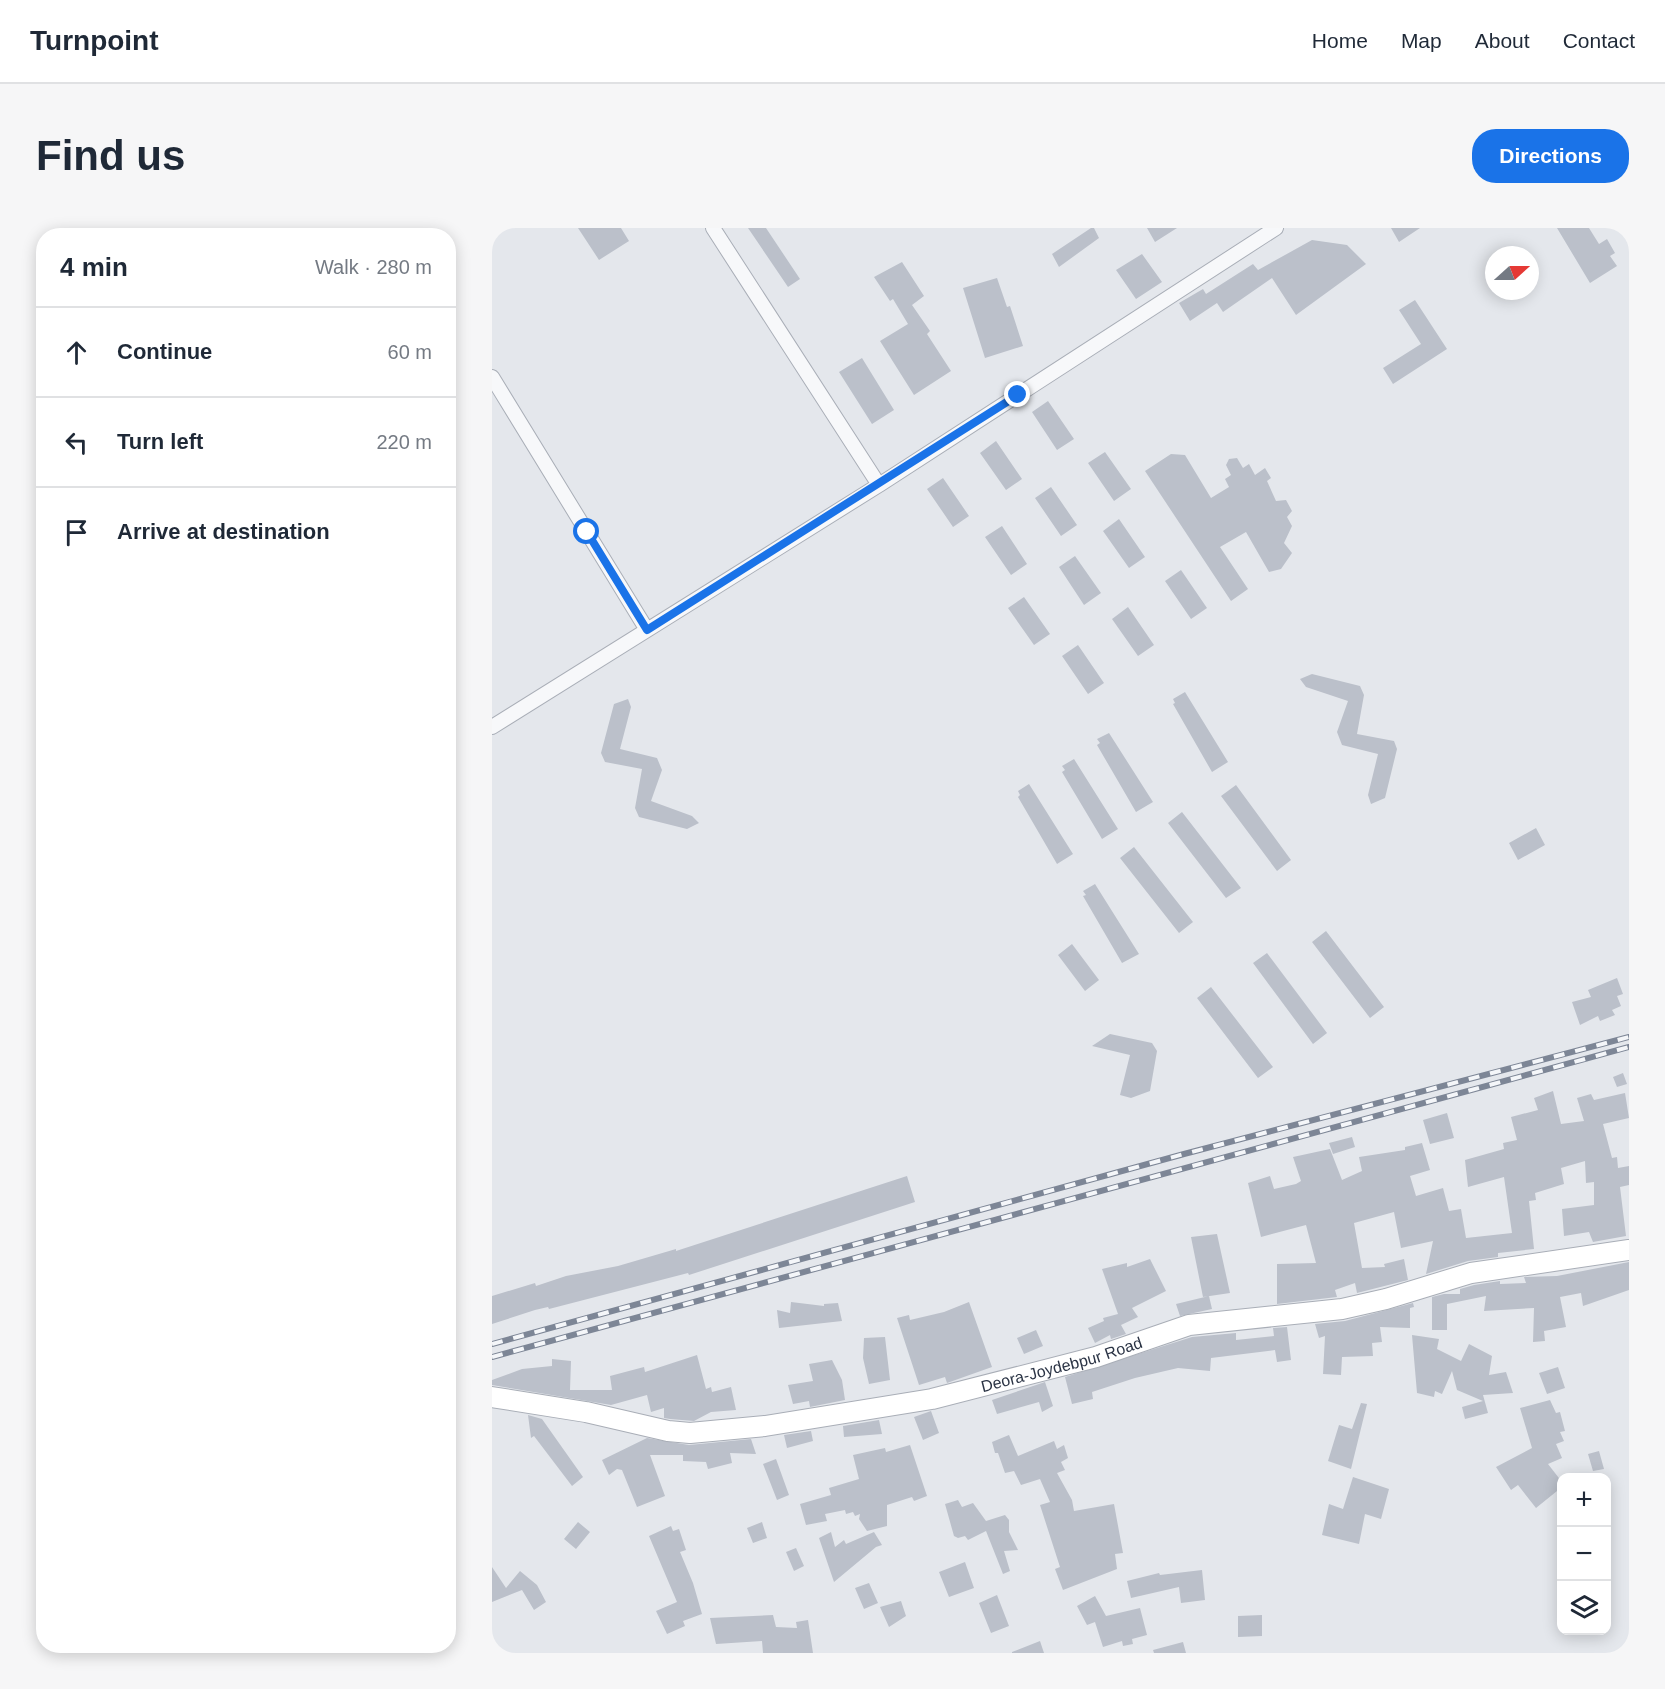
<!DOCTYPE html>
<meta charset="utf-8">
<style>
:root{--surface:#fff;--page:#f6f6f7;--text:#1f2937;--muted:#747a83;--line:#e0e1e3;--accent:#1a73e8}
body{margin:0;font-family:Helvetica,sans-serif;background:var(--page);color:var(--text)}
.controls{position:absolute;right:18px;bottom:18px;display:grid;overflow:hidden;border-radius:12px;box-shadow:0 3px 15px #0003}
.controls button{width:54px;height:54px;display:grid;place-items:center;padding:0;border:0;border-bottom:2px solid var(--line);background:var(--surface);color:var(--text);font:30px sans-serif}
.compass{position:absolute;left:993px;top:18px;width:54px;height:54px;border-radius:50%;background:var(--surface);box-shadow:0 3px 15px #0003;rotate:69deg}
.stop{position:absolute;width:18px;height:18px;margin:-14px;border:4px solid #1a73e8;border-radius:50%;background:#fff}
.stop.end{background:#1a73e8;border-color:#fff;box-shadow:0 2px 6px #0008}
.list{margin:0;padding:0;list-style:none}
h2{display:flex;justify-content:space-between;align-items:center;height:78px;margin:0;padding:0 24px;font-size:26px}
h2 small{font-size:20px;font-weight:400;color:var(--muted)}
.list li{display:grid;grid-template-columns:39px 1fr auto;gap:18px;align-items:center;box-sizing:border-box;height:90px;padding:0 24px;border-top:2px solid var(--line)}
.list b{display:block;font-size:22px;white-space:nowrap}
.list em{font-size:20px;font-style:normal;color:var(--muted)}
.icon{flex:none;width:33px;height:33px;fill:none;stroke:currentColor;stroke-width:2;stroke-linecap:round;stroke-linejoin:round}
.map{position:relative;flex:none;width:1137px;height:1425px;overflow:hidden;border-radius:24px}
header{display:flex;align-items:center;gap:36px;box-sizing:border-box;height:84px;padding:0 30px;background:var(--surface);border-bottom:2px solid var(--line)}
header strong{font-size:28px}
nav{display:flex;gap:33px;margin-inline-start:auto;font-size:21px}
.intro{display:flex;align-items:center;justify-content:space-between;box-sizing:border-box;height:144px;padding:0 36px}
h1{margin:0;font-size:42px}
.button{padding:15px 27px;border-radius:24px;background:var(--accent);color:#fff;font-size:21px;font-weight:700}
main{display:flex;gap:36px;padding:0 36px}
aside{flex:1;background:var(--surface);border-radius:24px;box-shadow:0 3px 15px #0003}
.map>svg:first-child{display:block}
.building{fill:#bbc0ca}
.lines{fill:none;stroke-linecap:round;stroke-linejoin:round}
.street-casing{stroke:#a9aeb7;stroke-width:16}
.secondary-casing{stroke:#a9aeb7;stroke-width:22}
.street{stroke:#f7f8fa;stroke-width:14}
.secondary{stroke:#fff;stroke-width:20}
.rail-casing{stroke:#7d8696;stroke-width:6}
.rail{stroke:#f4f6f9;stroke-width:4;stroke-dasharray:11;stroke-linecap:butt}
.route{stroke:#1a73e8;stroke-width:8}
.labels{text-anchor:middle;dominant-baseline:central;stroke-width:5;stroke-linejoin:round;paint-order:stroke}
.street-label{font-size:16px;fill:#2b3445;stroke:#f4f6f9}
</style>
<header>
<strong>Turnpoint</strong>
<nav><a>Home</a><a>Map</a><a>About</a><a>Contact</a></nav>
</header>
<div class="intro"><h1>Find us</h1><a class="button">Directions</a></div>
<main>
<aside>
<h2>4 min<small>Walk · 280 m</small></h2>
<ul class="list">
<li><svg class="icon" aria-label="ahead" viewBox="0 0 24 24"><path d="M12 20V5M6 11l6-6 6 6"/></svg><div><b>Continue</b></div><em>60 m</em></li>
<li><svg class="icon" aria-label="left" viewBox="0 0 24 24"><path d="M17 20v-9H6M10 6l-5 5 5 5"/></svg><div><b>Turn left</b></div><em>220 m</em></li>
<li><svg class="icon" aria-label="arrive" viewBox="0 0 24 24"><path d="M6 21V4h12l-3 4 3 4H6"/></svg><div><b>Arrive at destination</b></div></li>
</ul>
</aside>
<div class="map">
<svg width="1137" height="1425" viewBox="0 0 1137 1425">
<rect width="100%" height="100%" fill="#e4e7ec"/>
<!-- building -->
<path class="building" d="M86,0H129L137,13L107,32Z
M256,0H274L308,51L296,59Z
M599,0H602L607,10L567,39L560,26Z
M655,0H685L663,14Z
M899,0H928L907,14Z
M1065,0H1097L1107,16L1115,11L1123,25L1118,28L1125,38L1098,55Z
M820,12L855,17L874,36L804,87L780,50L731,84L725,75L698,93L687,75L711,61L714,66L761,36L766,42Z
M650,26L670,54L644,71L624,42Z
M410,34L432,68L420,77L438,103L435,106L459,143L422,167L388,113L416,96L401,71L398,73L382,49Z
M505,50L515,79L518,78L531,118L493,130L471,60Z
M923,72L955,121L901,156L891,140L929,116L907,82Z
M370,130L402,182L380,196L347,144Z
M556,173L582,211L565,222L540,184Z
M504,213L530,251L514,262L488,225Z
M613,224L639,261L622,273L596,235Z
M679,226L693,227L719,270L737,259L733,251L739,247L734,237L737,231L745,230L751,240L757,236L763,247L773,240L779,250L775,253L784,273L794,272L800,283L795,289L800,298L792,315L800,325L789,341L777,344L754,304L728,319L756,361L739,373L653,243Z
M451,250L477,288L461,299L435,261Z
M559,259L585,297L569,308L543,270Z
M627,291L653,329L637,340L611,303Z
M510,298L535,336L519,347L493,309Z
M583,328L609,365L592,377L567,339Z
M689,342L715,380L699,391L673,353Z
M532,369L558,406L542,417L516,380Z
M636,379L662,417L646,428L620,391Z
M586,417L612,455L596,466L570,428Z
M820,446L868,458L872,467L865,506L902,513L905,521L893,570L879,576L876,567L886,526L850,517L845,504L856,473L814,459L808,451Z
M693,464L736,534L720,544L681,476L683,475L681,471Z
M136,471L139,479L128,521L165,530L170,542L159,573L200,588L207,595L195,601L147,589L143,580L150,541L113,534L109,525L122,476Z
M617,505L661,574L644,584L605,517L608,515L605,511Z
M582,531L626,601L610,611L570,544L573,542L570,538Z
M537,556L581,626L565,636L526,569L528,567L526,563Z
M744,557L799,632L785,643L729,568Z
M690,584L749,660L734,670L676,595Z
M1044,600L1053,617L1026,632L1017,615Z
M642,619L701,694L687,705L628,630Z
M603,656L647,726L630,735L591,668L594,667L591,663Z
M834,703L892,779L878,790L820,714Z
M580,716L607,752L593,763L566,727Z
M775,725L835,805L821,816L761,735Z
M1125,750L1131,766L1125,768L1129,778L1120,782L1123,787L1108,793L1106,788L1088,797L1080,774L1099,769L1096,762Z
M719,759L781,839L766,850L705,770Z
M618,806L660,815L665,823L658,863L639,870L628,867L638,827L600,818Z
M1131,845L1135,856L1125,859L1121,849Z
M1061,863L1069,896L1092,893L1085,870L1099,866L1102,872L1133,865L1137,890L1111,896L1120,930L1125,929L1126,940L1137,938V957L1128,959L1134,1008L1101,1014L1097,1004L1072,1008L1070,981L1102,977V954L1094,955L1093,933L1069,940L1072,956L1043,965L1044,972L1037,973L1042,1021L1006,1025V1029L976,1033L934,1046L941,1013L909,1020L902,984L862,995L870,1040L893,1039L892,1036L912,1031L916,1052L865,1065L863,1055L843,1062L845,1069L785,1076V1036L824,1035L814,997L769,1009L756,955L778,948L782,961L804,956L809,953L801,929L838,921L850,952L870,943L867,929L913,922V919L930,915L938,942L918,948L924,968L951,960L957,983L969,981L974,1010L1020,1005L1012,949L976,959L973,932L1012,921L1011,915L1025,912L1019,889L1046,882L1042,870Z
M955,885L962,910L938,916L931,892Z
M860,909L863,919L841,926L837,915Z
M415,948L423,974L197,1047L196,1045L57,1081L56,1079L43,1082L0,1096V1068L43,1055L44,1058L74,1048L126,1038L184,1021V1023Z
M725,1006L738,1065L711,1069L699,1009Z
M658,1031L674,1063L640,1080L646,1089L629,1097L634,1106L619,1111L618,1107L603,1115L596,1100L612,1093L611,1090L626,1086L610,1041L635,1035V1039Z
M1137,1034V1062L1091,1078L1089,1065L1068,1069L1074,1099L1052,1103L1053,1113L1041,1114L1042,1080L992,1083L994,1068L955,1076V1102H940V1069L952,1066H968V1061L982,1057L1008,1053V1056L1034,1055L1032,1049L1065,1048Z
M717,1068L720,1081L688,1088L684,1076Z
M299,1074L332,1078V1076L346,1075L350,1093L287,1100L285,1082L298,1085Z
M477,1074L500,1139L455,1155L453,1149L427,1157L405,1090L417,1087L418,1092L452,1084Z
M921,1075L922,1079L918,1080V1100L888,1099L890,1114L880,1115L881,1128L850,1129L849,1147L831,1146L833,1108L827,1110L823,1096L853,1093Z
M795,1099L799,1132L785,1134L783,1122L719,1130L718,1143L686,1140L643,1150L600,1164L601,1171L580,1176L573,1149L700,1109L744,1105V1112L782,1108L781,1100Z
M544,1102L551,1118L532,1126L525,1110Z
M920,1107L947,1111L945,1121L969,1133L977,1116L1000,1128L997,1147L1014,1144L1021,1165L991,1167L996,1185L973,1191L970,1179L991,1173L965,1162L960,1143L950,1166L943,1163L942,1169L925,1165Z
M393,1109L398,1152L377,1156L371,1130L372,1110Z
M205,1127L214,1161L219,1159L220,1164L239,1159L244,1182L219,1184L202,1193L178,1191L172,1190V1180L159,1184L155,1167L119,1177L0,1157V1152L30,1141L60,1138V1131L79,1133L78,1162H120L118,1148L152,1139L153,1144Z
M340,1132L350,1152L353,1172L318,1179L317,1173L301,1176L296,1157L321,1153L317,1136Z
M1066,1139L1073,1160L1055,1166L1047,1145Z
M553,1154L561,1178L550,1184L547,1174L505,1186L500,1172Z
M1058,1172L1064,1185L1068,1184L1073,1203L1068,1204L1072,1213L1064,1216L1070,1230L1056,1236L1070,1254V1259L1044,1280L1026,1257L1019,1262L1004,1239L1040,1220L1028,1180Z
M869,1175L875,1176L859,1241L836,1233L847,1197L860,1201Z
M439,1183L447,1205L431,1212L422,1189Z
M36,1187L50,1191L91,1249L80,1258L42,1208L39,1210Z
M387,1192L390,1206L352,1209L351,1198Z
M319,1203L321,1213L295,1220L292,1207Z
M517,1207L526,1228L562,1213L565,1221L572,1217L576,1230L569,1234L573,1242L565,1245L580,1272L582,1283L622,1276L631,1325L623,1326L625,1341L571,1362L563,1341L568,1339L548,1277L558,1274L548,1251L529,1257L522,1243L513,1245L506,1225H503L500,1214Z
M155,1210L197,1217L259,1211L264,1226L238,1225L240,1235L216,1241L214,1234L191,1233V1227H158L173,1268L145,1279L130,1242L125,1241L117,1247L110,1232Z
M418,1217L435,1268L422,1273L420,1269L395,1277V1298L375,1303L367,1291L368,1286L363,1288L361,1284L354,1286L353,1282L333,1286L335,1293L314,1297L308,1276L339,1267L337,1260L367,1251L361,1227L393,1220L394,1224Z
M1107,1223L1112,1241L1101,1243L1096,1226Z
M284,1231L297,1267L285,1272L271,1236Z
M861,1249L897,1261L889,1291L873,1286L867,1316L830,1307L837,1276L851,1281Z
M466,1272L470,1279L481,1275L494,1293L513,1287L517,1292V1304L526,1322L512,1323L518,1343L511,1346L494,1303L476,1312L473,1308L466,1310L462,1308L453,1276Z
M86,1294L98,1304L84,1321L72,1311Z
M270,1294L275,1310L261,1315L255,1300Z
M179,1298L181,1303L187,1301L194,1322L188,1324L201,1355L210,1386L191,1393L193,1398L175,1406L164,1383L185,1374L157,1308Z
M339,1304L343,1319L352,1312L354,1316L382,1304L390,1317L384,1319L342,1354L327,1310Z
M304,1320L312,1338L302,1343L294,1324Z
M473,1334L482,1360L457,1369L447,1344Z
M0,1339L14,1360L28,1343L45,1357L54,1374L42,1382L30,1362L0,1374Z
M710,1342L713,1372L689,1375L687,1359L639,1370L635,1353L667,1345L668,1347Z
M377,1355L386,1375L372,1381L363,1360Z
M505,1367L517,1398L499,1405L487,1375Z
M603,1368L614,1388L648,1380L655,1407L640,1411L641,1416L631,1418L630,1413L611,1419L603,1394L595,1397L585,1378Z
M409,1373L414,1388L397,1399L388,1379Z
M281,1387L284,1399L305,1400L304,1394L316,1392L321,1425H271L270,1413L224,1416L218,1390Z
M770,1387V1408L746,1409V1388Z
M548,1413L552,1425H520V1424Z
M691,1414L694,1425H662L661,1422Z"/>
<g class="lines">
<!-- street casing -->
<g class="street-casing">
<path id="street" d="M0,149L155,402
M387,257L784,0
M0,499L387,257L221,0"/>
</g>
<!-- secondary casing -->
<g class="secondary-casing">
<g id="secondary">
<path id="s1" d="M0,1169L94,1184L176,1203L198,1205L273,1198L440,1171L604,1129L697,1097L850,1081L894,1071L979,1045L1137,1022"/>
</g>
</g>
<!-- street -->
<use href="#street" class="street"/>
<!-- secondary -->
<use href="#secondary" class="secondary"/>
<!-- rail casing -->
<g class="rail-casing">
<path id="rail" d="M0,1116L692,926L1137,809
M0,1129L1137,819"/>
</g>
<!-- rail -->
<use href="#rail" class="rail"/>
</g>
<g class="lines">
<!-- route -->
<path class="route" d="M95,304L155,402L526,167"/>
</g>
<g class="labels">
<!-- street labels -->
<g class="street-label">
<text stroke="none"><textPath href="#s1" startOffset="580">Deora-Joydebpur Road</textPath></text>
</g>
</g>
</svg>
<div class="controls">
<button>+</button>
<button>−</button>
<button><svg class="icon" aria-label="layers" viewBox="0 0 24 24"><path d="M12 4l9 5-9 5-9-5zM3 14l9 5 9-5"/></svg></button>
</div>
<svg class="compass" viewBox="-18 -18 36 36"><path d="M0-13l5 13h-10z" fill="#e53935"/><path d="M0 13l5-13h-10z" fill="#747a83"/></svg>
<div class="stop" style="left:95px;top:304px"></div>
<div class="stop end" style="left:526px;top:167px"></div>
</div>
</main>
